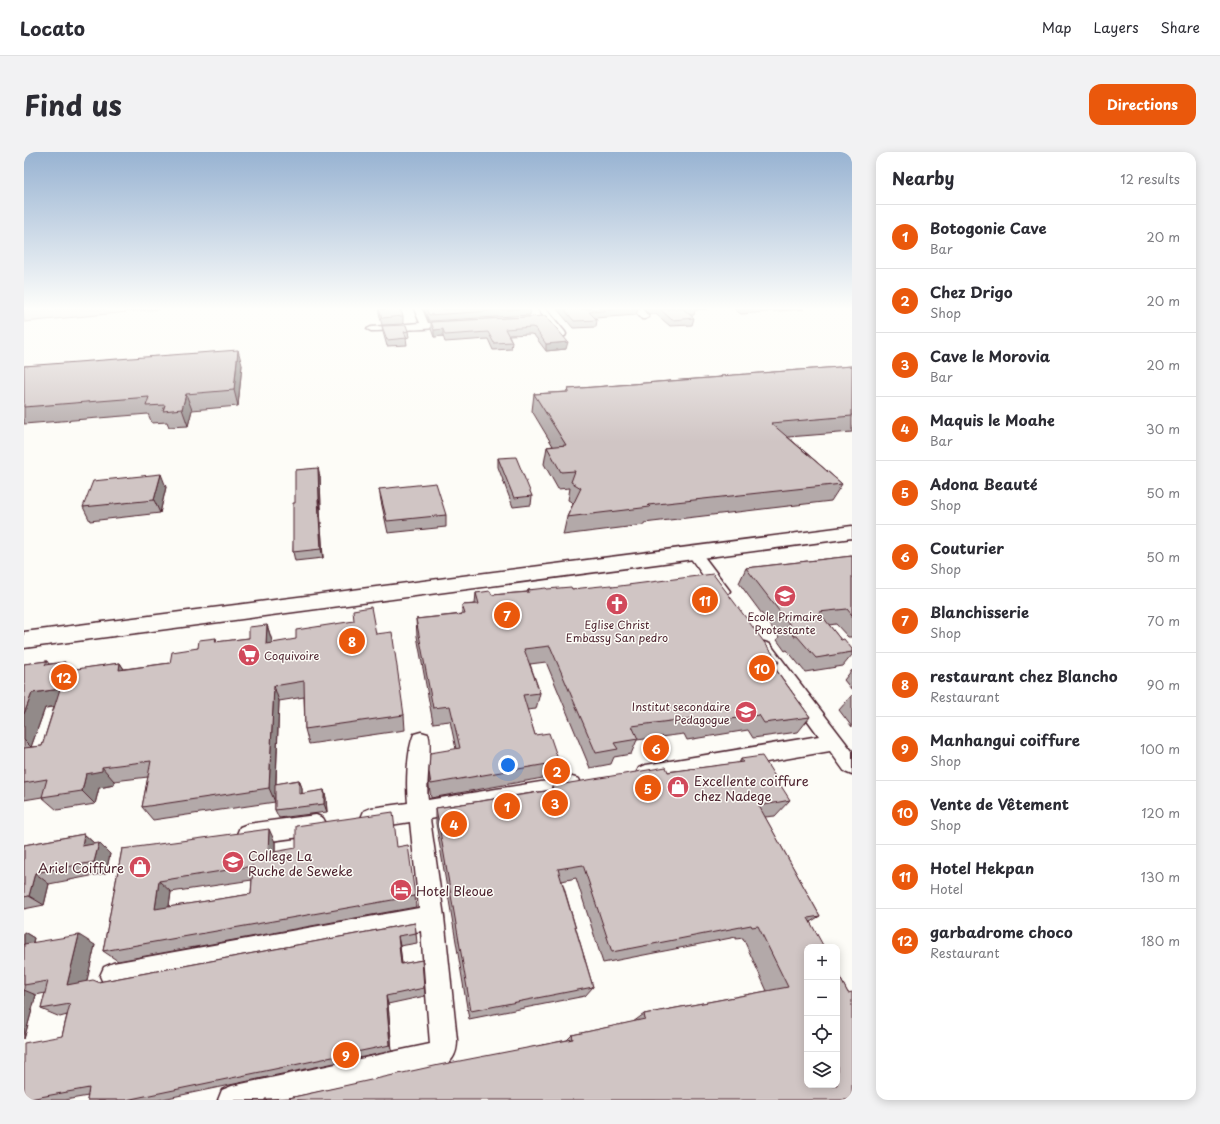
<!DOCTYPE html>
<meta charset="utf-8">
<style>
:root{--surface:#fff;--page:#f2f2f3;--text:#2b2b33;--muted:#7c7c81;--line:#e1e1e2;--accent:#ea580c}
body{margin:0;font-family:"Playpen Sans",sans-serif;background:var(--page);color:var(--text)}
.controls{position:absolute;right:12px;bottom:12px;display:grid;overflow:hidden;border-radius:8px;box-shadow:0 2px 10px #0003}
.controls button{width:36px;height:36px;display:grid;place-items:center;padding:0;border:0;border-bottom:1px solid var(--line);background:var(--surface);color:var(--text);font:20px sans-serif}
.you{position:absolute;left:484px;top:613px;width:14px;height:14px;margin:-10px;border:3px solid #fff;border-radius:50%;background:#1a73e8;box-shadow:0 0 0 6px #1a73e833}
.badge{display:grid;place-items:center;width:26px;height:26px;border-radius:50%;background:var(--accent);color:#fff;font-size:13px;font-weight:700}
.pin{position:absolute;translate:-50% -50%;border:2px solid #fff;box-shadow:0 1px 4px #0006}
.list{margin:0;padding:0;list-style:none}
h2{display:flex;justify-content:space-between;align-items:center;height:52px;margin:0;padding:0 16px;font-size:17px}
h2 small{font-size:13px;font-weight:400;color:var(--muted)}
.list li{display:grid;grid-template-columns:26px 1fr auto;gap:12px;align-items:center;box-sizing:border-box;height:64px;padding:0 16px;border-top:1px solid var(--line)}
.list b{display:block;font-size:15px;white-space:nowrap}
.list p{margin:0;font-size:13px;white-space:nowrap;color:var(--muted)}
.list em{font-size:13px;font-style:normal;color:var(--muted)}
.icon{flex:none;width:22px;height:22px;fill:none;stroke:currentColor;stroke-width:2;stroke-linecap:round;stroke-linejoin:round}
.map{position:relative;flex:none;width:828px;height:948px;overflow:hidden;border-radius:12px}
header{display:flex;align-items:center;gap:24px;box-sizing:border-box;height:56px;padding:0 20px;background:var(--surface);border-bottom:1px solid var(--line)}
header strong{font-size:19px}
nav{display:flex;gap:22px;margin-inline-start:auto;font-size:14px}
.intro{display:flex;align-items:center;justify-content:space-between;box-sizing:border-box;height:96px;padding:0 24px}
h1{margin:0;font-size:28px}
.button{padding:10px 18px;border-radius:12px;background:var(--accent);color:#fff;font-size:14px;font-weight:700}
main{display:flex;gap:24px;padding:0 24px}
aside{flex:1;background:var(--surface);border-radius:12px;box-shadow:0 2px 10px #0003}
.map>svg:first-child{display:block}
.green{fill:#e3dcda;stroke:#967e82}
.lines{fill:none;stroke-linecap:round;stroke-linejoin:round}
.minor-casing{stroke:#4a1f2b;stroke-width:3}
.secondary-casing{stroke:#4a1f2b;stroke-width:3}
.minor{fill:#fdfcf7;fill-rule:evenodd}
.secondary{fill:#fdfcf7;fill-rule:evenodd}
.wall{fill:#b3a9a9;stroke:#4a1f2b;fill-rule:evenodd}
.shaded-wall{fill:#928a89;stroke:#4a1f2b}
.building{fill:#d0c5c4;stroke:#4a1f2b;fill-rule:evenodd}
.labels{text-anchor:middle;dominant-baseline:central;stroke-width:3;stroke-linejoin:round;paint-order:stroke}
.poi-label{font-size:11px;fill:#4a1f2b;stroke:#fdfcf7}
.near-poi-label{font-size:13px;fill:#4a1f2b;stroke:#fdfcf7;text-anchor:start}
</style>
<header>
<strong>Locato</strong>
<nav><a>Map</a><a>Layers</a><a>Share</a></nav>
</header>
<div class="intro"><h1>Find us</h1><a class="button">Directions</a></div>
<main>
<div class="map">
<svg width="828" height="948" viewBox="0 0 828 948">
<rect width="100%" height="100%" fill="#fdfcf7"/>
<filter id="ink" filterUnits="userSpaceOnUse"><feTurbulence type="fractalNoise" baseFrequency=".025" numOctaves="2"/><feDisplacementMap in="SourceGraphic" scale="8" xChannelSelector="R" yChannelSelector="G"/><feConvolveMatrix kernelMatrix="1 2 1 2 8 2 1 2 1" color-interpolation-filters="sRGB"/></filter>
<g filter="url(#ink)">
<!-- green -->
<path class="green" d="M0,157H135L0,170Z"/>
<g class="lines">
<!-- minor casing -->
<g class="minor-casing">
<path id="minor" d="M390,157H398L404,171L427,170L431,172C425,177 360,179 347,179L343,177L347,175L396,171Z
M514,157H522L541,180L542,182L541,184H535Z
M609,157H618L625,165L621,167H618Z
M670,396L675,398L703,435L706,439L703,443L698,444L693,443L663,401L665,398Z
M740,490L746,492L828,599V623L821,620L806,599L622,631L615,628L612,622L615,616L622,613L795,584L734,500L732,496L734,492Z
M397,580L404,582C409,594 401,630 404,648L548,625L555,627L558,634L555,641L548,643L406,667L420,765L433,888C433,905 427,911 412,918L273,948H194L198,938L208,934L406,892L397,779L89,837L80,833L76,824L80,815L89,811L395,756L386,670L347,676L340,673L337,666L340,659L347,656L384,651C382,633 383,598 390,582Z
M292,663L299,666L303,673L299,680L292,683L224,692L216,689L213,682L216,675L224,672Z"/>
</g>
<!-- secondary casing -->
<g class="secondary-casing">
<path id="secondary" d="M828,374V386L0,496V480Z"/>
</g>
<!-- minor -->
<use href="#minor" class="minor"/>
<!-- secondary -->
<use href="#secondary" class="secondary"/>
</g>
<!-- wall -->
<path class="wall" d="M354,157H376L379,164V172L358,173Z
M400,157H507L506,163L405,169Z
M533,157H614L612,163L571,166L573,168L572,175L549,176Z
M620,157H683L671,158L670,163H666L670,166L668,173L646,174L632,162H625Z
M710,157H780L717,162Z
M522,164L542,197L522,199L510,183L507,182L485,183L488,190L487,197L469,198L464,187L421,190L419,184L410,185L407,177V170Z
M358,174L384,179L385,185L382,186L383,193L363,194L359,180Z
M218,213L214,254L168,258L164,274L145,275L143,270L128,271L124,262L0,272V214Z
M828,214V280L764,285L818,332L807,349L620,371V373L539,383L543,365L549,351L544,348L546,336L534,337L520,312L523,295L529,294L508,259L510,242L543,240L544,237L696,225L697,224Z
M474,306L508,344L507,353L489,355L474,315Z
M296,325L297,357H296L299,406L271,409L269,400L271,351Z
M142,335L136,361L66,369L59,355Z
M355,337L422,363V375L364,381L357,349Z
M828,404V485H824L812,472L805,473L817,488L828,497V503L819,514L781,520L763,498L761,499L753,488L755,485L715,431L722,416Z
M588,435L755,510L751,516L786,565L774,580L729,586L724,578L663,588L660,582L613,588L607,602L590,605L587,612L566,616L522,510L506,512L516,541L512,557L503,558L511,583L535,610L530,624L407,646L405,634V620L432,597L426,569L409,571L393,484L392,467L438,462V453L451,452L452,441L468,443L503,440L504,438L548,437Z
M243,473L248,489V491L352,482L380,563L381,578L285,592L281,577L280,545L255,549L252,632L275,628L278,636V642L300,638L302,646L303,660L255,666L251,658V650L129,668L118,655L124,625L90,629V633L75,636L71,652L33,658L18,645L0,648V512L23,509L25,512L41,510L47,518L96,511L100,517L146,511L192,486L193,490L225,486ZM30,555L18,594L7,595L21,556Z
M828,518V538L820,528Z
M828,543V575L815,558Z
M717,607L766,648L751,664L741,665L796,764L786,770L824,841L265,946L543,888L548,883L609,870L620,862L743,839L719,786L712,787V785L579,811L552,726L538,729L569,835L561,844L445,867L412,671V656L527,638L528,634L715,611Z
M60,682L70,691L86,702L82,721L25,732L20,753L0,757V693Z
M251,690V700L373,695L391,744L392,755L94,809L79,799L98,697ZM228,728L227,742L145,755L147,740Z
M391,771L393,791L376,794L378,812L398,808L401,844L364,852L368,899L134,948H63L64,944L41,948H0L38,884L43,863L36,865L17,857L21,841L12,843L0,887V780L10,786L9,791L71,793L62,830H74Z"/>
<!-- shaded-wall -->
<path class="shaded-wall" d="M419,177V184L410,185V178Z
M544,190L542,197L522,199V192Z
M214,198L218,213L214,254L210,238Z
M162,242L168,258L164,274L158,257Z
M294,316L296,325L297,357L295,347Z
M137,322L142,335L136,361L130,348Z
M294,348L296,357L299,406L297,397Z
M243,473L248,489L247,507L242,492Z
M41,510L52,525L38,519Z
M96,511L106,527L95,518Z
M250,534L255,549L251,650L245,636Z
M36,537L48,552L21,556L7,595L0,588V562L8,541Z
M78,615L90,629V633L75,636L71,652L58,639L62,622Z
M275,628L278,636V650L275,642Z
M300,638L302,646L303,660L300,652Z
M245,677L251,690V713L244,701Z
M60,682L72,693L58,694Z
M75,691L86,702L82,721L70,710Z
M11,721L25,732L20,753L5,744Z
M135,729L147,740L143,768L131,757Z
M0,780L10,786L5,804L0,802Z
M55,783L71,793L60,842L43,833Z
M374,784L376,794L379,821L377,812Z
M0,838L12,843L0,887Z
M362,844L364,852L368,899L366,893Z"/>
<!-- building -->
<path class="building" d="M355,157H376L379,164L358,166Z
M402,157H499L405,163Z
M540,157H602L565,160L573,168L550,169Z
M636,157H659L670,166L648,168Z
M522,164L544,190L522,192L511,176L508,175L481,177L488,190L470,191L464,180L421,183L419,177L410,178L407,170Z
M382,173L384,179L380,180L383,186L363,188L358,174Z
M214,198L210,238L162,242L158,257L139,259L141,253L122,254L125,245L0,255V214Z
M828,214V264L747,271L818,332L624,353L626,355L543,365L557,336L547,330L551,319L537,320L523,295L542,293L510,242L545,240L544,237L698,225L697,224Z
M492,305L508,344L490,346L474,306Z
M294,316L295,347L294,348L297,397L269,400V351H271V318Z
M137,322L130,348L59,355L69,329Z
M412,331L422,363L363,369L355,337Z
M828,404V463L823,457L795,460L817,488L820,487L828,497V500L792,506L773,484H770L763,473H766L722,416Z
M689,422L755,510L747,511L786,565L740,571L735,563L672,572L669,566L608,574L614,587L590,591L594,597L572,601L526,494L500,497L516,541L499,543L511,583L525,581L535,610L407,632L405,620L406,601L436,596L426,554L409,556L392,467L441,462L438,453L455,452L452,441L466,439L468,443L505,440L504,438L522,436L523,437L547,435L548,437L587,433L588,435Z
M347,455L352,482L368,480L380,563L281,577L280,529L250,534L245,636L118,655L127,609L78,615V619L62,622L58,639L18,645L23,627L0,631V596L18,594L36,537L8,541L0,562V512L23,509L21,513L41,510L38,519L96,511L95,518L146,511L148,500L174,496L175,488L192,486L191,490L225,486V475L243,473L242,492L272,487V478L330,469L329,458Z
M738,604L766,648L735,654L796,764L784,766L800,795H783V933H813V820L824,841L828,840V948H241V947L265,946L415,913L549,887L548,883L621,867L620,862L764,835L734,774L728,775L727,773L588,800L559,713L534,717L569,835L447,859L412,656L529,638L528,634L642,615L644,620L719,610L717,607Z
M275,628V642L300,638V652L251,658V632Z
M369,660L373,695L384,693L391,744L79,799L98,697L245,677L244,701L272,696V674ZM229,714L227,742L131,757L135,729Z
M60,682L58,694L75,691L70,710L11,721L5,744L0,745V693Z
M391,771L392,781L374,784L377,812L398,808L400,836L362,844L366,893L102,948H63L65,936L0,948V891L38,884L46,852L17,857L24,829L0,833V792L55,783L43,833L69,828L74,830Z"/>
</g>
<!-- sky -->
<linearGradient id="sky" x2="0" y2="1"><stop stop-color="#98b3d2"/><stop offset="0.54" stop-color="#fefefb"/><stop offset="1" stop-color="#fefefb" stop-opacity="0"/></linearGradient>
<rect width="828" height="290" fill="url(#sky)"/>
<!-- icons -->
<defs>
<g id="school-disc" transform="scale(1.15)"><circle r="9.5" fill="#d1495b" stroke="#fdfcf7"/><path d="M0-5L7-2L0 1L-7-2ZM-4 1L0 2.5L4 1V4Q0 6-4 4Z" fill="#fff"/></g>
<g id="church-disc" transform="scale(1.15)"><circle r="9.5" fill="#d1495b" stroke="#fdfcf7"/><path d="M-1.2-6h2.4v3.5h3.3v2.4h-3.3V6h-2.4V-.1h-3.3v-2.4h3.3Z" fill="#fff"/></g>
<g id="supermarket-disc" transform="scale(1.15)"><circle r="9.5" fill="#d1495b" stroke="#fdfcf7"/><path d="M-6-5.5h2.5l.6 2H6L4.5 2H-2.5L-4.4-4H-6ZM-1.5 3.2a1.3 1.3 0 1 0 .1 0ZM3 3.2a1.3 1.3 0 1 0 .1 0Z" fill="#fff"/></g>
<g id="shop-disc" transform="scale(1.15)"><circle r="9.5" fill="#d1495b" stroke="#fdfcf7"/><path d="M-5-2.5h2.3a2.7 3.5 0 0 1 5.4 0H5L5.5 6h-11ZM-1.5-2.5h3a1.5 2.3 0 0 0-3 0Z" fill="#fff"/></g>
<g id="hotel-disc" transform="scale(1.15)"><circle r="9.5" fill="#d1495b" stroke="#fdfcf7"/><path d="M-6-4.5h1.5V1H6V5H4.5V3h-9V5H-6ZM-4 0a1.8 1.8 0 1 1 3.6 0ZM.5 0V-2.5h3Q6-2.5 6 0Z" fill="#fff"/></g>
</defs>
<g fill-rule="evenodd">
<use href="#school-disc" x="761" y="444"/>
<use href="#church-disc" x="593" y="452"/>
<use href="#supermarket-disc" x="225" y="503"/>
<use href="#school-disc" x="722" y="560"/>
<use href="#shop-disc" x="654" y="635"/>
<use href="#school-disc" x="209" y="710"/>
<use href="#shop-disc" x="116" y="715"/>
<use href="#hotel-disc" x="377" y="738"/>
</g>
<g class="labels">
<!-- poi labels -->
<g class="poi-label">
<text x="761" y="464">Ecole Primaire<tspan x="761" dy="13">Protestante</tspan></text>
<text x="593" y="472">Eglise Christ<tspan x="593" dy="13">Embassy San pedro</tspan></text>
<text x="240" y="503" text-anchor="start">Coquivoire</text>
<text x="706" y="554" text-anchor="end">Institut secondaire<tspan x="706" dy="13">Pedagogue</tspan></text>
</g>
<!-- near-poi labels -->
<g class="near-poi-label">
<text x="670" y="628">Excellente coiffure<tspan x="670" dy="15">chez Nadege</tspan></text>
<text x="224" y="703">College La<tspan x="224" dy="15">Ruche de Seweke</tspan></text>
<text x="100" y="715" text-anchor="end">Ariel Coiffure</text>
<text x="392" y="738">Hotel Bleoue</text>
</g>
</g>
</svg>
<div class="controls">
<button>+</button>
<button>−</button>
<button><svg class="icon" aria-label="locate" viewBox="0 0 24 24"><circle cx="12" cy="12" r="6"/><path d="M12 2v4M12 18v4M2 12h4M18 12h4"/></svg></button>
<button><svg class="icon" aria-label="layers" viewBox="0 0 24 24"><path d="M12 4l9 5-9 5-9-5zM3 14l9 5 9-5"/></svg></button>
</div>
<div class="you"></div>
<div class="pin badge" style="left:483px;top:654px">1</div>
<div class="pin badge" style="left:533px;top:619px">2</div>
<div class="pin badge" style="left:531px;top:651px">3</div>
<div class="pin badge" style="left:430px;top:672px">4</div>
<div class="pin badge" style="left:624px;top:636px">5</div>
<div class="pin badge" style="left:632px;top:596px">6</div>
<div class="pin badge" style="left:483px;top:463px">7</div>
<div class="pin badge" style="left:328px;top:489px">8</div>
<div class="pin badge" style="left:322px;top:903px">9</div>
<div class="pin badge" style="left:738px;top:516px">10</div>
<div class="pin badge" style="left:681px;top:448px">11</div>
<div class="pin badge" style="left:40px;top:525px">12</div>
</div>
<aside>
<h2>Nearby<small>12 results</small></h2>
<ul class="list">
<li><span class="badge">1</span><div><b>Botogonie Cave</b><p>Bar</p></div><em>20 m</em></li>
<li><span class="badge">2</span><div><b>Chez Drigo</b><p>Shop</p></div><em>20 m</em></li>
<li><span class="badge">3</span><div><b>Cave le Morovia</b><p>Bar</p></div><em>20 m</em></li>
<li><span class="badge">4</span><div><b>Maquis le Moahe</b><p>Bar</p></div><em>30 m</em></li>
<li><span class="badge">5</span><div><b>Adona Beauté</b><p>Shop</p></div><em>50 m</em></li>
<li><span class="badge">6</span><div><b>Couturier</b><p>Shop</p></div><em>50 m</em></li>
<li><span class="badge">7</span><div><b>Blanchisserie</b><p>Shop</p></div><em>70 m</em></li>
<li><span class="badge">8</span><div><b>restaurant chez Blancho</b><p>Restaurant</p></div><em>90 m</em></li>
<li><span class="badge">9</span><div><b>Manhangui coiffure</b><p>Shop</p></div><em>100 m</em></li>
<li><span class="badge">10</span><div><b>Vente de Vêtement</b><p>Shop</p></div><em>120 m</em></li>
<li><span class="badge">11</span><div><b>Hotel Hekpan</b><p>Hotel</p></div><em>130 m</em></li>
<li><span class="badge">12</span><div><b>garbadrome choco</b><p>Restaurant</p></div><em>180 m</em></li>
</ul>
</aside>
</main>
